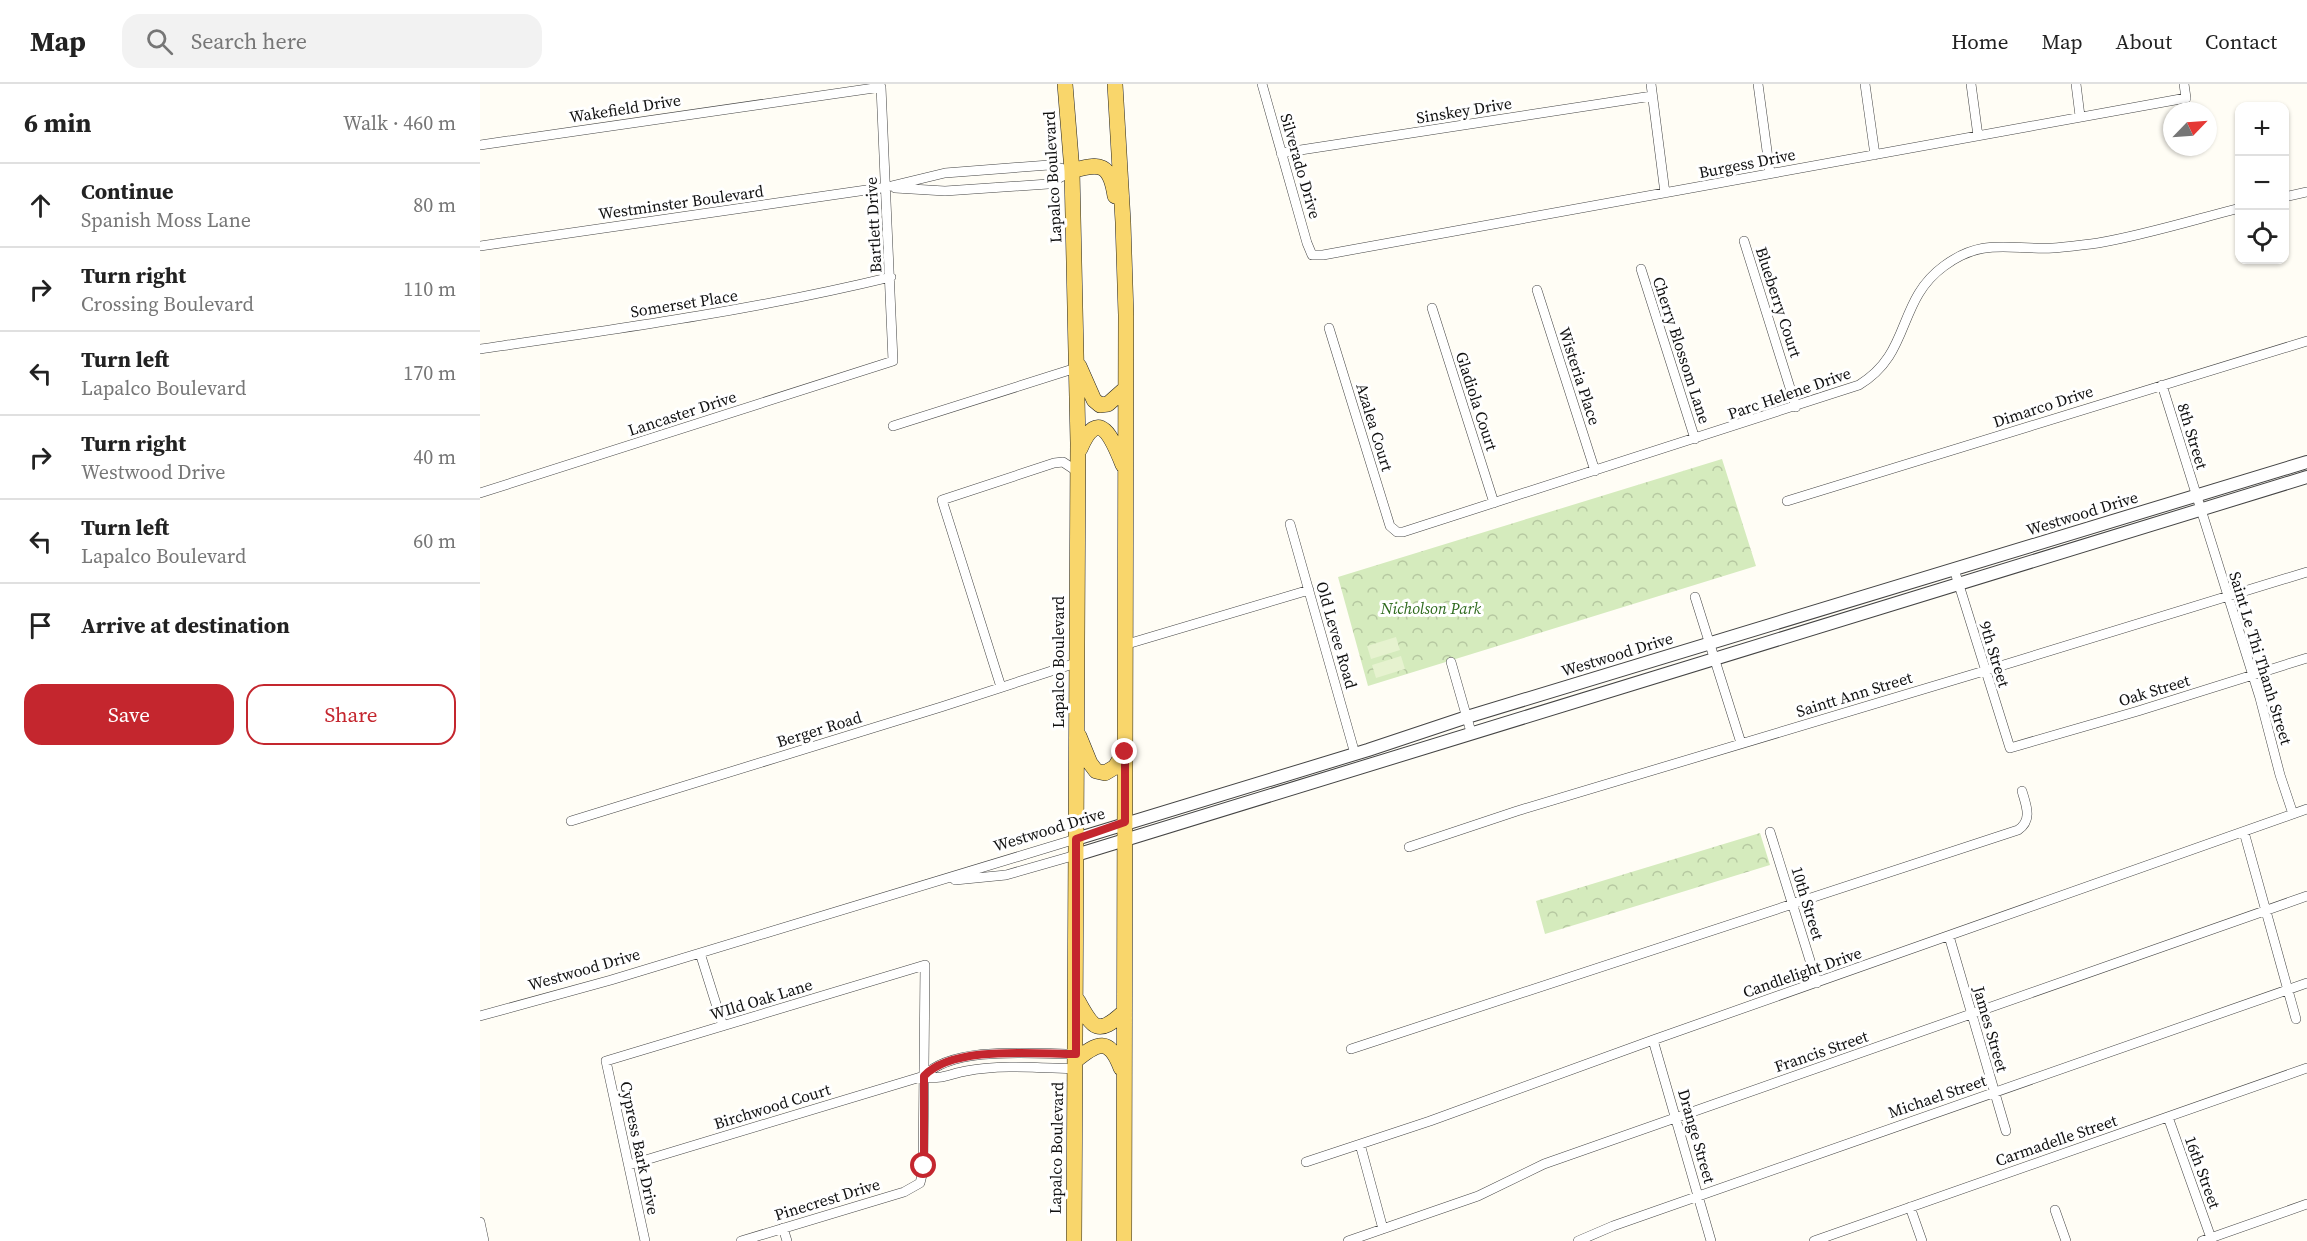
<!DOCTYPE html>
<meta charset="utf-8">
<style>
:root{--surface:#fff;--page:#f2f2f2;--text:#222;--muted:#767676;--line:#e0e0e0;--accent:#c4262e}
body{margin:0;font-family:"Source Serif 4",serif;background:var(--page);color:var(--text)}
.controls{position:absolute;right:18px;top:18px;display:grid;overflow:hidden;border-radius:12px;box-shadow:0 2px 4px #0004}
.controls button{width:54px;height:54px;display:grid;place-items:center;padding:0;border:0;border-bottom:2px solid var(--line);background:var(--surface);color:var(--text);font:30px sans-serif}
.compass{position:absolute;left:1683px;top:18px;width:54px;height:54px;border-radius:50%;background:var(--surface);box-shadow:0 2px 4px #0004;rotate:65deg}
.stop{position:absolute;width:18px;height:18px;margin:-14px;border:4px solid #c4262e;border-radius:50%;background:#fff}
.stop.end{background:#c4262e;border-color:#fff;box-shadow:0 2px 6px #0008}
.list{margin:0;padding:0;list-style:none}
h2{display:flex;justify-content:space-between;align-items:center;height:78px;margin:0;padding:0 24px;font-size:26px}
h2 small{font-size:20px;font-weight:400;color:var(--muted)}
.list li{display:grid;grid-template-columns:39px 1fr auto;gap:18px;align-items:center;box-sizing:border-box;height:84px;padding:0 24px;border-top:2px solid var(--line)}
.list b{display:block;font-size:22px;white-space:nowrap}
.list p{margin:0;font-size:20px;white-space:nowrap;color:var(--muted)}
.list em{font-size:20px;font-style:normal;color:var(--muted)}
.actions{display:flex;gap:12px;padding:18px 24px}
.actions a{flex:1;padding:14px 0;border:2px solid var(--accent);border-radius:18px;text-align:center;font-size:21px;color:var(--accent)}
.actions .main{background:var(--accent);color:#fff}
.icon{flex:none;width:33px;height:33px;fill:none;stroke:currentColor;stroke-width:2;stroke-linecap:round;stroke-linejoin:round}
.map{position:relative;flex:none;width:1827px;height:1157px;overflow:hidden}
header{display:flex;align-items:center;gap:36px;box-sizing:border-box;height:84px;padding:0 30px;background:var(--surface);border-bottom:2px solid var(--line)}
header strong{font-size:28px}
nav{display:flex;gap:33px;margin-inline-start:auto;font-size:21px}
.search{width:420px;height:54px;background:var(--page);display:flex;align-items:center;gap:15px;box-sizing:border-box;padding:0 21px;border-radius:18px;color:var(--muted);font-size:22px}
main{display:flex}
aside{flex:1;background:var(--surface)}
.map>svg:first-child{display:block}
.park{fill:url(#park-crowns)}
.pitch{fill:#e6f2cf}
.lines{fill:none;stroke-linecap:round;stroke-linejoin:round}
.minor-casing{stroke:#444;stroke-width:10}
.tertiary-casing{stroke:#444;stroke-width:14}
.primary-casing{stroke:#222;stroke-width:16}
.minor{stroke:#fff;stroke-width:9}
.tertiary{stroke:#fff;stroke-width:12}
.primary{stroke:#f9d66b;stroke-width:15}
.route{stroke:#c4262e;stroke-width:8}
.labels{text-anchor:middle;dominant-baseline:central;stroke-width:6;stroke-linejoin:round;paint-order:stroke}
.street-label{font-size:16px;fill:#111;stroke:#fff}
.park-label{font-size:16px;font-style:italic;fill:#2f6b1f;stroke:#fff}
</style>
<header>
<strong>Map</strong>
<div class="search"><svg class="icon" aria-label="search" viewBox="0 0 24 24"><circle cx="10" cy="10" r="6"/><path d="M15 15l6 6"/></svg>Search here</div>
<nav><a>Home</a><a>Map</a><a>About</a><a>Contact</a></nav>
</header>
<main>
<aside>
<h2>6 min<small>Walk · 460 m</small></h2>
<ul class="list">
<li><svg class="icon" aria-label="ahead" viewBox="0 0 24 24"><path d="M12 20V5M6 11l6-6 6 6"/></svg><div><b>Continue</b><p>Spanish Moss Lane</p></div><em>80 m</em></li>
<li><svg class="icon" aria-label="right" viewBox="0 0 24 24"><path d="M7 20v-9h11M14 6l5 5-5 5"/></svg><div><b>Turn right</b><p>Crossing Boulevard</p></div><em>110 m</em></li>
<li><svg class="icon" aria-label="left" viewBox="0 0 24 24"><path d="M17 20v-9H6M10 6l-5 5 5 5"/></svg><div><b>Turn left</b><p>Lapalco Boulevard</p></div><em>170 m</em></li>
<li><svg class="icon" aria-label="right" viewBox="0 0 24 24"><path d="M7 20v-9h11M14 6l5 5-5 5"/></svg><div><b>Turn right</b><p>Westwood Drive</p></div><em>40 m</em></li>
<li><svg class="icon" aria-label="left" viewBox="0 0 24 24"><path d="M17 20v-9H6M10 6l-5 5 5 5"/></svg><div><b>Turn left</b><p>Lapalco Boulevard</p></div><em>60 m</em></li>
<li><svg class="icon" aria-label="arrive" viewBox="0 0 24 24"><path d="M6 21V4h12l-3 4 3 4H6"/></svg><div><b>Arrive at destination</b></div></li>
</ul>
<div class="actions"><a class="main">Save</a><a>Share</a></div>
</aside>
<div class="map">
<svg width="1827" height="1157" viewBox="0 0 1827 1157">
<defs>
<pattern id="park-crowns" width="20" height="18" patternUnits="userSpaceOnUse" patternTransform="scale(1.5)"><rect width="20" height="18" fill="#d5ebbd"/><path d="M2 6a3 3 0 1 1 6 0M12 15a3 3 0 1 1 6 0" fill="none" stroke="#b6c8a1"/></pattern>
</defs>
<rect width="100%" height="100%" fill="#fffdf5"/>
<!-- park -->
<path class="park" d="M1242,375L1276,482L888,602L858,493Z
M1280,749L1290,781L1065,850L1056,817Z"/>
<!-- pitch -->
<path class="pitch" d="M916,553L920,566L891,575L887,562Z
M921,572L925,585L896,594L892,581Z"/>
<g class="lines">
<!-- minor casing -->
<g class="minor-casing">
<path id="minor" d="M782,0L827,159L832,171H843L1706,14L1704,0
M1171,0L1185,109
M1278,0L1290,89
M1385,0L1395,71
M1491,0L1498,52
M1596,0L1600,32
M0,61L401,3L413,277L0,409
M801,69L1172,12
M415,104L465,107L568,100L592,87
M1804,113L1827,108
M1264,157L1316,323
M0,162L407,103L465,89L569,81L592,87
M1161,185L1215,355
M1057,206L1115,387
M952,224L1014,419
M849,244L910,442L917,448H923L1379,301C1432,269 1416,217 1464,182C1503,153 1530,166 1573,164C1588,163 1603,161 1618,159C1665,151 1713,136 1760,124
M0,265C138,245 275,226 411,193
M1682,301L1780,614L1800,691L1813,730
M413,342L596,284
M1307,417L1827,257
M810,440L875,670
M1474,485L1530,664L1658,627L1827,574
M1215,513L1261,659
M644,561L829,506
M971,578L991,648
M521,603L462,416L574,379L583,378L598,388
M91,737L461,623L596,579
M1290,748L1337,899
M1764,748L1816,935
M929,763L1037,727L1504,587L1827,488
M475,796L526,791L596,771
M1469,852L1526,1047
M220,869L243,942
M0,932L131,896L596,755
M1173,956L1231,1157
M871,965L1538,746C1553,736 1546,721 1542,707
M444,992C474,961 554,970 595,970
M444,992C459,997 472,989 486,987C521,980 560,984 595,985
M1688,1033L1731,1154
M880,1060L903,1145
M826,1078L950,1037L1173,956L1827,725
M149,1081L444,992
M1430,1123L1442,1157
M1575,1126L1586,1157
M0,1138L4,1157
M303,1144L307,1157
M165,1157L126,977L445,881L443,1087L440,1099L424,1108L261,1157
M868,1157L998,1112L1064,1080L1827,812
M1098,1157L1133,1142L1827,899
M1334,1157L1827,984
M1722,1157L1827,1120"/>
</g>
<!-- tertiary casing -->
<g class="tertiary-casing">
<path id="tertiary" d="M596,755L888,666L987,633L1827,378
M596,771L1827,393"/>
</g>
<!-- primary casing -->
<g class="primary-casing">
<path id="primary" d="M585,0L592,87L598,359L594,1157
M635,0L643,138L646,231L644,1157
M592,87C621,78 630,80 635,112
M599,282L614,316L620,321L628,320L646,304
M600,365C619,320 633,356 643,381
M599,652L610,679L616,687L625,689L635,683L644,668
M598,917C613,945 618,952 644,928
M595,977C618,958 629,953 641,984"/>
</g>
<!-- minor -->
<use href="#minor" class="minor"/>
<!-- tertiary -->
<use href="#tertiary" class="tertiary"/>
<!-- primary -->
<use href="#primary" class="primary"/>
</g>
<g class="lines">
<!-- route -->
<path class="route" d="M444,1082V992C473,961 555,970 596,970V755L645,738V668"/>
</g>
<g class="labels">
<!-- street labels -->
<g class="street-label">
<text transform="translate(145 24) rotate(-9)">Wakefield Drive</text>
<text transform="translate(984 26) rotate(-9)">Sinskey Drive</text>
<text transform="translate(1267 79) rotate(-11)">Burgess Drive</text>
<text transform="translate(821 82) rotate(74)">Silverado Drive</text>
<text transform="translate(572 93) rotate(-93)">Lapalco Boulevard</text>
<text transform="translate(201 118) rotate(-8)">Westminster Boulevard</text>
<text transform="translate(393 141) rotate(-93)">Bartlett Drive</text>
<text transform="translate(1299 218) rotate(72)">Blueberry Court</text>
<text transform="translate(204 219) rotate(-9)">Somerset Place</text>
<text transform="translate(1202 266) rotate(72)">Cherry Blossom Lane</text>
<text transform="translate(1100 292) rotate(72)">Wisteria Place</text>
<text transform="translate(1309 309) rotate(-19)">Parc Helene Drive</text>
<text transform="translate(997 317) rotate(72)">Gladiola Court</text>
<text transform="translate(1563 322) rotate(-18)">Dimarco Drive</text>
<text transform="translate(202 329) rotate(-18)">Lancaster Drive</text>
<text transform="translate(895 343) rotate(73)">Azalea Court</text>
<text transform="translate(1713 352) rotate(73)">8th Street</text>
<text transform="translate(1602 429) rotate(-17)">Westwood Drive</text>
<text transform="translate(857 551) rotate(74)">Old Levee Road</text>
<text transform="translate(1137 570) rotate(-17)">Westwood Drive</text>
<text transform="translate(1515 570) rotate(73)">9th Street</text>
<text transform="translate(1781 574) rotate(73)">Saint Le Thi Thanh Street</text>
<text transform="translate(578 578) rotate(-90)">Lapalco Boulevard</text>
<text transform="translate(1674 606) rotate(-17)">Oak Street</text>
<text transform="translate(1374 610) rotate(-17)">Saintt Ann Street</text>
<text transform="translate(339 645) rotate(-17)">Berger Road</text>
<text transform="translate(569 745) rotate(-17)">Westwood Drive</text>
<text transform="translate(1328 819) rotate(73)">10th Street</text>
<text transform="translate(104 885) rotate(-16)">Westwood Drive</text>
<text transform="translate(1322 888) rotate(-19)">Candlelight Drive</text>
<text transform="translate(281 915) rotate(-17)">WIld Oak Lane</text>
<text transform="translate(1511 945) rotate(74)">James Street</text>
<text transform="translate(1341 967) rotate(-19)">Francis Street</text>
<text transform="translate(1457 1012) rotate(-19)">Michael Street</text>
<text transform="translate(292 1022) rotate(-17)">Birchwood Court</text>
<text transform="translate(1217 1052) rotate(74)">Drange Street</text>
<text transform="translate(1576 1056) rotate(-19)">Carmadelle Street</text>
<text transform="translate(160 1064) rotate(78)">Cypress Bark Drive</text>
<text transform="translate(576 1064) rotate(-89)">Lapalco Boulevard</text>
<text transform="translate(1723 1088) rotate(70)">16th Street</text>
<text transform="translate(347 1115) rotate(-17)">Pinecrest Drive</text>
</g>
<!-- park labels -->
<g class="park-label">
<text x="951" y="524">Nicholson Park</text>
</g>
</g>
</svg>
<div class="controls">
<button>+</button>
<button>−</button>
<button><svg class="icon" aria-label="locate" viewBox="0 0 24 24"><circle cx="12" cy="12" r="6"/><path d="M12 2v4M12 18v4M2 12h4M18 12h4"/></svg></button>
</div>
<svg class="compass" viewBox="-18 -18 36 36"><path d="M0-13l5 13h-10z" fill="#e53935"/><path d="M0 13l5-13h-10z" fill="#767676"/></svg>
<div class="stop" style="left:444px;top:1082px"></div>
<div class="stop end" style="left:645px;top:668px"></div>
</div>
</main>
